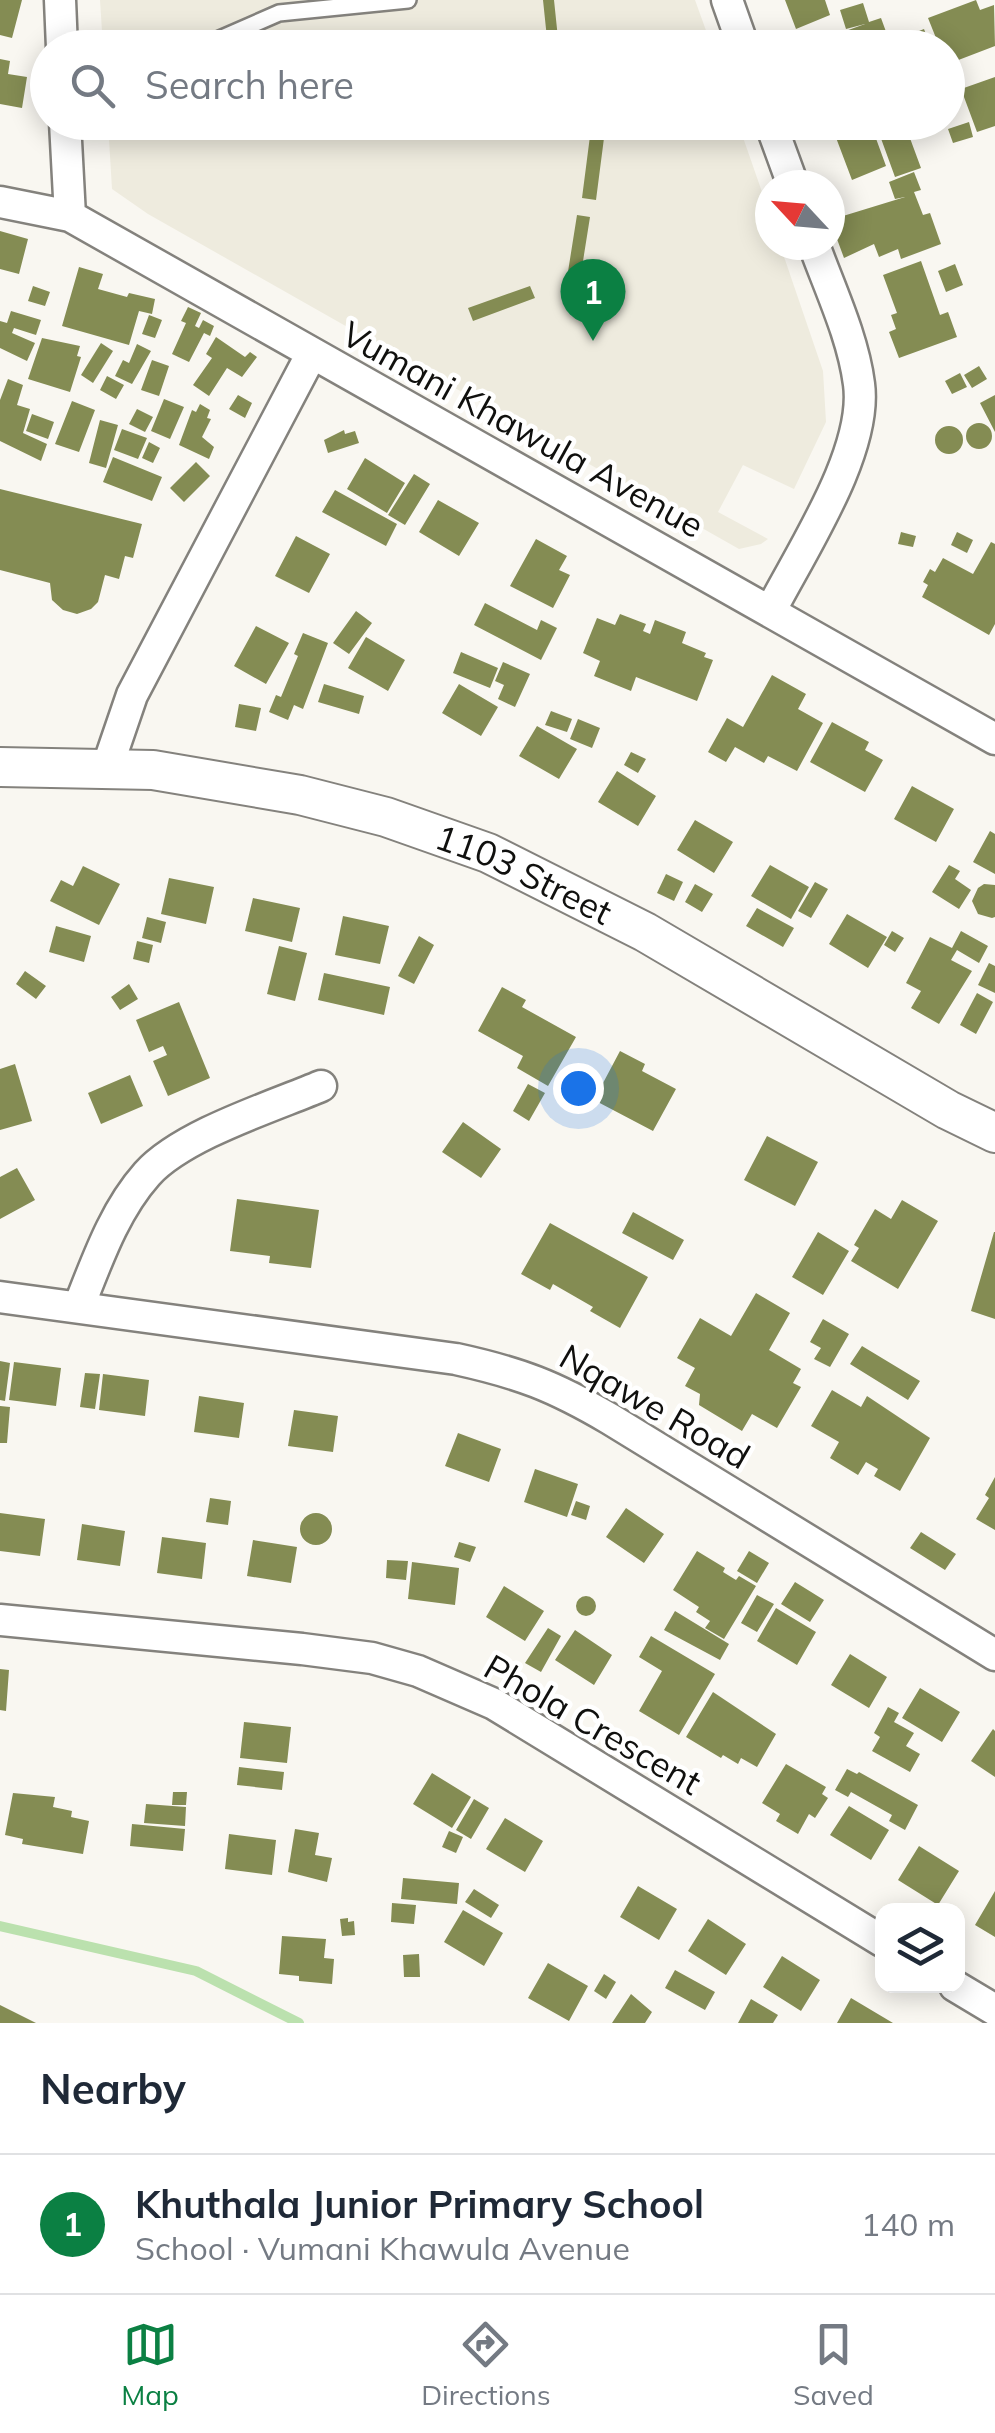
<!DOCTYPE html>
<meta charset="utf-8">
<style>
:root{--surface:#fff;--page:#f2f2f3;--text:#1f2937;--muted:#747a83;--line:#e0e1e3;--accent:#0b8043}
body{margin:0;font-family:Mulish,sans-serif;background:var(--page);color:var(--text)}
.controls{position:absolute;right:30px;bottom:30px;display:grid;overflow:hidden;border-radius:20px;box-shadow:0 5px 25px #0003}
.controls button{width:90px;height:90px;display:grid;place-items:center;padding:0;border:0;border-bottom:2px solid var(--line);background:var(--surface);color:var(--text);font:50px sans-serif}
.compass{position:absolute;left:755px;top:170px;width:90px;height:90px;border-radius:50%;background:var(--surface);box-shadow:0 5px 25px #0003;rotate:296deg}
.you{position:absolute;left:578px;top:1088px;width:35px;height:35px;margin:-25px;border:8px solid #fff;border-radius:50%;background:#1a73e8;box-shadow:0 0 0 15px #1a73e833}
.badge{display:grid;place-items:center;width:65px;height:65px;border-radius:50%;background:var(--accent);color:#fff;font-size:32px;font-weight:700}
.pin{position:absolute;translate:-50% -82px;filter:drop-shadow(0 2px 5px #0008)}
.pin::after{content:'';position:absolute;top:52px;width:35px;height:30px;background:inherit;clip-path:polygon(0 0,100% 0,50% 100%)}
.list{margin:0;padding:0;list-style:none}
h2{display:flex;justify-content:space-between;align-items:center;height:130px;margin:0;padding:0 40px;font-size:42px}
h2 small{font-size:32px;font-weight:400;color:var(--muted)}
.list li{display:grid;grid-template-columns:65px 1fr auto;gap:30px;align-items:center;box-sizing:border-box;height:140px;padding:0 40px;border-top:2px solid var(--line)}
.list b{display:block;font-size:38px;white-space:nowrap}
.list p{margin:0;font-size:32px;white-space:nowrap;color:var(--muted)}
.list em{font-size:32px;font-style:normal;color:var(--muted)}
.icon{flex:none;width:55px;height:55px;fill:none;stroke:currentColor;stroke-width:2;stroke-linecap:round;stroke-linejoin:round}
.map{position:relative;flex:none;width:995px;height:2023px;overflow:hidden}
.search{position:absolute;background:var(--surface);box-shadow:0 5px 25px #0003;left:30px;right:30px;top:30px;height:110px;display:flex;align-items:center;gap:25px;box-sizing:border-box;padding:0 35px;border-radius:55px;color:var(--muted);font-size:38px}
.sheet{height:270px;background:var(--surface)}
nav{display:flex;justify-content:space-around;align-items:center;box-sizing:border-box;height:140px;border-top:2px solid var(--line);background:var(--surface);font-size:28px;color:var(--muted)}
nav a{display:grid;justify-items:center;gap:5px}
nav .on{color:var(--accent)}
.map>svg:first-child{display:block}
.built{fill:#eeebde}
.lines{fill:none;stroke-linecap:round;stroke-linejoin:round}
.stream{stroke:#bbe1ae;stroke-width:10}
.building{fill:#848c53}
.service-casing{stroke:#84827d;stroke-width:20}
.minor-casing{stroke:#84827d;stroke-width:35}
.tertiary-casing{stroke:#84827d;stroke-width:42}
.service{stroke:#fff;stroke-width:15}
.minor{stroke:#fff;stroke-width:30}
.tertiary{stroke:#fff;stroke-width:38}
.labels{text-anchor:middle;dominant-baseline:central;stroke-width:9;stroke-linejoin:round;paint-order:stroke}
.street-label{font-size:35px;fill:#10100e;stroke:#fff}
</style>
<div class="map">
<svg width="995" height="2023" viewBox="0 0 995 2023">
<rect width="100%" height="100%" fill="#f9f7f1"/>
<!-- built -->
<path class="built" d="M100,0H695L712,47H103Z
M108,123H738L770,215V245H780L823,371L826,422L794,489L743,465L718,512L768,539L761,544L739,549L148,214L112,189Z"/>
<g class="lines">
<!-- stream -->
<path class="stream" d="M0,1926L196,1971L299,2023"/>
</g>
<!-- building -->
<path class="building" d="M0,0H22L12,38L0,35Z
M543,0H554L559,48H548Z
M785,0H825L830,15L796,29Z
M976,0L980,10L994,5L995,46L948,64V48H940L928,18Z
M863,3L869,22L881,18L892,48H845L840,33L865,24L846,29L840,10Z
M924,29L931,48H902L899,39Z
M0,59L10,61L8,74L27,77L22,108L0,104Z
M995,77V126L977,132L961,89Z
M377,122H451V125L379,134Z
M870,122L886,166L852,180L835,135Z
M875,122H904L921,168L895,177Z
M969,122L973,137L953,143L948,129Z
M590,136L604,138L596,200L582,198Z
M914,172L921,190L914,192L923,215L930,213L941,244L901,259L898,249L879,257L874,244L844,258L830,220L905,197L895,199L889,182Z
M577,215L590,217L580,280L567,278Z
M0,231L28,239L19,274L0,269Z
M921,261L940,315L948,312L957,337L899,358L889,332L896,329L891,315L897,313L883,275Z
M955,264L963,285L946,292L938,271Z
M79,267L103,274L98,289L127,297L129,293L155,299L152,314L139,311L129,345L62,326Z
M33,286L50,292L45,306L28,301Z
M530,286L535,298L473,321L468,308Z
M188,307L201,313L195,326L199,328L203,320L214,326L210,336L204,333L189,362L172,354L186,323L181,321Z
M11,311L41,320L36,335L14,328L12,333L35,343L27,361L0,348V321L7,323Z
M149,315L162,320L155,338L142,334Z
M216,337L245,357L250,352L257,357L242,377L227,368L209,396L193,385L212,358L206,354Z
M42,338L80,346L77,356L81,357L70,392L28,379Z
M101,343L113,351L93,383L81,375Z
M137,344L151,351L132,384L115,376L123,360L129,363Z
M152,360L169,366L159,396L141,390Z
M979,366L987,379L972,388L964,375Z
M960,373L967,387L952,394L945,381Z
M107,376L124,385L116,399L100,390Z
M8,379L23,385L17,405L30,409L23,433L47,444L41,461L0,441V400Z
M238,395L252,403L245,418L229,409Z
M995,395V432L980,403Z
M164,399L184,407L170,439L151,431Z
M72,401L95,410L79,452L55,444Z
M200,404L210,410L207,418L211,419L202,437L214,447L209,459L179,445L192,410L196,412Z
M137,409L153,417L145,432L129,424Z
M32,414L54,422L48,439L26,431Z
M100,420L118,425L106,468L89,463Z
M966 436a13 13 0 1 1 26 0a13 13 0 1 1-26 0Z
M935 440a14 14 0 1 1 28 0a14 14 0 1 1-28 0Z
M122,429L147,438L138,459L114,450Z
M344,430L345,434L355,431L359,443L328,453L324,440Z
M149,442L160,448L153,463L142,458Z
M113,457L162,477L152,501L103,482Z
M365,458L405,483L387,513L347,489Z
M196,462L210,476L184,502L170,488Z
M414,474L430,484L405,525L388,515Z
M0,489L142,524L133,558L125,556L119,579L105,575L98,602L91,609L77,614L63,610L52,600L50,583L0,570Z
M335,490L397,524L386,546L322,512Z
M438,500L479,523L459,556L419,532Z
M901,532L916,536L913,547L898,544Z
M957,532L973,540L967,553L951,545Z
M296,536L330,554L309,593L275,576Z
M536,539L567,556L559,570L570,575L553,608L510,586Z
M991,542L995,544V624L989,635L922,597L928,585L923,582L930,569L935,572L943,558L973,574Z
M485,603L537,630L541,620L557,628L541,660L474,625Z
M356,611L372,623L349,654L333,643Z
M620,614L646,624L643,631L650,634L655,620L686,632L682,643L706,653L704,657L713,660L697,701L636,677L631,691L594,676L600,661L583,653L597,618L615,625Z
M256,626L289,643L266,684L234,666Z
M303,633L328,643L303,709L294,705L288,720L269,712L276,695L281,697L298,656L294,654Z
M366,637L405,660L388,691L348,668Z
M461,652L498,668L490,688L453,673Z
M503,662L530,674L515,707L498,699L504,685L495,681Z
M772,675L806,694L798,709L823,723L797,771L768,756L764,763L735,747L726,762L708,752L727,718L743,727Z
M324,684L364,696L359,714L318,702Z
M459,684L498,707L481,736L442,713Z
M239,704L261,708L256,731L235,727Z
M551,711L572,719L567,732L545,725Z
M578,719L600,728L592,748L570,739Z
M832,722L869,742L865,750L883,760L865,792L810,762Z
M537,726L577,749L559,779L519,756Z
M631,752L646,759L638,773L624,765Z
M617,771L656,796L638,826L598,802Z
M912,786L954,809L936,842L894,819Z
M695,820L733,842L714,873L677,850Z
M990,831L995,834V874L973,862Z
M770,865L809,887L791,919L751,896Z
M949,865L960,871L955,879L971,890L959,909L932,892Z
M83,866L120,884L99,925L50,901L61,880L73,886Z
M666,874L683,882L674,901L657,893Z
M169,878L214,887L206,924L161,914Z
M815,882L828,889L811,918L798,911Z
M695,884L713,894L702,912L685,902Z
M984,884L995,885V917L992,918L978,914L972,901L978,888Z
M253,898L300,908L292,942L245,931Z
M757,908L794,928L783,947L746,926Z
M847,914L887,937L868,968L829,944Z
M343,916L389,926L380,964L335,955Z
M147,917L166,922L161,943L142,938Z
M56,926L91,936L84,962L49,952Z
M892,931L904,938L895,952L884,945Z
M961,931L988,946L979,963L957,950L951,960L972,971L939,1024L911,1008L921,991L906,983L930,937L952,948Z
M419,936L434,945L414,984L398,976Z
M137,941L153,945L149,963L133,959Z
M279,946L307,953L295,1001L267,994Z
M989,963L995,966V993L978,985Z
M25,971L46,986L36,999L16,984Z
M324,973L390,987L384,1015L318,1000Z
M129,984L138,999L120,1010L111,997Z
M502,987L526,1000L522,1007L576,1037L548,1086L517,1068L523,1056L478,1031Z
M977,993L993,1002L976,1034L960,1025Z
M179,1002L210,1078L168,1096L153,1061L167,1055L163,1046L149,1052L136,1020Z
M620,1051L645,1064L642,1071L676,1089L653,1131L594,1100Z
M15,1064L32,1121L0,1130V1069Z
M130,1075L143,1106L101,1124L88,1093Z
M528,1084L545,1093L529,1121L513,1111Z
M463,1122L501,1149L481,1178L442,1152Z
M767,1136L818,1162L795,1206L744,1180Z
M17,1168L35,1200L0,1219V1177Z
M237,1199L319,1210L311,1268L269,1263L270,1256L230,1251Z
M902,1200L938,1221L898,1289L851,1261L859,1248L854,1245L875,1209L891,1219Z
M633,1212L684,1240L673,1260L622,1233Z
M550,1223L648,1277L620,1328L590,1311L593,1307L553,1284L550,1290L521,1274Z
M818,1232L849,1251L823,1295L792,1277Z
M994,1232H995V1319L971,1311Z
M756,1293L790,1313L769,1350L801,1369L793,1383L801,1387L777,1428L752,1414L742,1431L699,1405L700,1394L685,1386L695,1368L677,1358L700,1318L731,1336Z
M823,1319L849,1334L830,1367L814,1359L821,1348L810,1342Z
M862,1346L920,1381L908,1400L850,1364Z
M0,1361L10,1363L5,1401L0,1400Z
M14,1362L61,1368L56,1406L9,1400Z
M85,1373L100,1374L95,1409L80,1407Z
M103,1374L149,1380L145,1416L99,1410Z
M832,1390L861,1407L867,1396L930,1438L900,1491L874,1476L878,1469L866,1462L858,1475L830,1458L839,1442L811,1426Z
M199,1396L244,1403L239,1438L194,1432Z
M0,1406L10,1407L7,1443H0Z
M294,1410L338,1416L333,1452L288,1446Z
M458,1433L501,1449L489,1482L445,1466Z
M535,1469L578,1484L567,1517L524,1502Z
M995,1477V1530L976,1519L989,1498L985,1495Z
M210,1498L231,1501L228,1525L206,1522Z
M576,1501L590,1506L586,1520L571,1515Z
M626,1508L664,1534L644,1563L606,1537Z
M0,1513L45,1519L40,1556L0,1551Z
M300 1529a16 16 0 1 1 32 0a16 16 0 1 1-32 0Z
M82,1524L125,1531L120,1566L77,1560Z
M921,1532L956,1554L945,1570L910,1548Z
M162,1537L206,1543L202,1579L157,1573Z
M253,1540L297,1547L291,1583L247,1576Z
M459,1542L476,1547L470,1562L454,1557Z
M697,1551L725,1568L723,1572L736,1580L739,1576L756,1586L724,1639L705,1628L710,1621L696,1612L699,1607L673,1590Z
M749,1551L769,1563L757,1583L737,1571Z
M387,1560L408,1561L406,1580L386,1578Z
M412,1562L459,1568L455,1605L408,1599Z
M795,1582L824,1600L810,1622L781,1604Z
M504,1586L544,1611L525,1641L486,1617Z
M757,1595L774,1604L757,1632L741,1623Z
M576 1606a10 10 0 1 1 20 0a10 10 0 1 1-20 0Z
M776,1608L816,1632L797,1665L757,1641Z
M675,1611L729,1644L720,1660L664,1630Z
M548,1628L561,1636L541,1672L525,1663Z
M575,1630L612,1655L594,1685L555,1660Z
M651,1636L715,1674L679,1735L639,1711L662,1671L639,1657Z
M850,1654L887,1677L869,1708L831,1685Z
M0,1669L9,1670L6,1711L0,1710Z
M920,1688L960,1712L942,1742L902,1718Z
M713,1692L776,1734L757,1767L741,1758L738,1764L723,1755L721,1758L686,1737Z
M888,1707L899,1713L894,1722L914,1733L906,1746L920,1754L910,1772L872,1751L880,1737L874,1733Z
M244,1722L291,1727L287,1763L240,1758Z
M993,1729L995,1731V1777L971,1761Z
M786,1764L826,1787L822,1794L828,1798L815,1818L809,1814L798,1834L776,1821L780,1814L762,1803Z
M239,1767L284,1772L282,1790L237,1785Z
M847,1769L857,1774L859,1772L918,1805L905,1830L889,1821L892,1815L851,1792L848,1797L835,1790Z
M432,1773L471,1797L452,1828L413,1804Z
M173,1792H187L186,1805H172Z
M13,1793L55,1797L53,1807L72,1811L71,1817L89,1821L83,1854L22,1844L23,1839L5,1835Z
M474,1799L489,1808L471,1839L456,1830Z
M146,1804L186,1807L185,1826L144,1823Z
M849,1806L889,1830L871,1860L830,1835Z
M505,1818L543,1841L525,1872L486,1849Z
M132,1824L185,1829L183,1851L130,1846Z
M295,1829L319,1833L315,1855L332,1858L327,1882L288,1872Z
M449,1831L463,1837L456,1853L442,1847Z
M229,1834L276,1840L272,1875L225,1869Z
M919,1846L959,1871L938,1905L898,1880Z
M403,1878L459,1883L457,1904L401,1899Z
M638,1886L677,1909L659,1940L620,1917Z
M474,1889L499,1905L491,1918L465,1902Z
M995,1891V1937L975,1925Z
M392,1903L416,1905L414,1924L391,1922Z
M463,1910L503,1933L484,1966L444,1942Z
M348,1918V1922L354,1921L355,1935L342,1936L340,1919Z
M708,1919L746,1944L726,1975L688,1951Z
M282,1936L326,1939L324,1958L334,1959L332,1984L299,1981V1976L279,1974Z
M419,1954L420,1977H404L403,1955Z
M782,1956L820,1980L801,2011L763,1987Z
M548,1963L588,1986L569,2021L528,1998Z
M675,1970L715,1992L705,2010L665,1988Z
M604,1974L616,1982L606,1999L594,1991Z
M631,1994L652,2012L645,2023H612Z
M851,1998L893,2023H837Z
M751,1999L778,2015L773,2023H738Z
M0,2005L36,2023H0Z"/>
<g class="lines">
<!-- service casing -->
<g class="service-casing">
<path id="service" d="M199,48L279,13L408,0"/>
</g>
<!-- minor casing -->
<g class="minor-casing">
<path id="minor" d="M60,0L62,48
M727,0L744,48
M65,122L70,216
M770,122L793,185
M0,202L70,216L995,739
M771,610C802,550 868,451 859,384C853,337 830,289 814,245
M107,768L132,695L311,355
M0,1297L456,1359C520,1373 554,1386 610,1419L995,1655
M79,1306C97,1261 114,1211 147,1174C182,1135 271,1107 321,1086
M0,1620L302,1649L372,1658L418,1671L494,1704L882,1941
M955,1986L995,2010"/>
</g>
<!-- tertiary casing -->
<g class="tertiary-casing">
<g id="tertiary">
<path id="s1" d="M0,767L153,770L300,795L386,817L488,853L645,932L948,1110L995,1133"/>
</g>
</g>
<!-- service -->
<use href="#service" class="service"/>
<!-- minor -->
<use href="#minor" class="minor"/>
<!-- tertiary -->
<use href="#tertiary" class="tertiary"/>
</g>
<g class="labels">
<!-- street labels -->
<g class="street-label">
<text transform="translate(523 429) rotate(29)">Vumani Khawula Avenue</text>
<text stroke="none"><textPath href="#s1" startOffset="540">1103 Street</textPath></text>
<text transform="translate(655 1406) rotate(30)">Nqawe Road</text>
<text transform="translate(593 1724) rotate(30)">Phola Crescent</text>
</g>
</g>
</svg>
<div class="controls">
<button><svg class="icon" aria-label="layers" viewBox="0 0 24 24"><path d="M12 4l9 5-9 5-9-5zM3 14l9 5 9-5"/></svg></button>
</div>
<svg class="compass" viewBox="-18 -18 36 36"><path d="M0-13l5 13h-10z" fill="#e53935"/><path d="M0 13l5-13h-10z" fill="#747a83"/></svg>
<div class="you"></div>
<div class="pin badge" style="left:593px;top:341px">1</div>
<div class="search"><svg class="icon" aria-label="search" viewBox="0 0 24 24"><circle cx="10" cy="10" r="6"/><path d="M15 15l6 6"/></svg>Search here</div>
</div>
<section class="sheet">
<h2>Nearby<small></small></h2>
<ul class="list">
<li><span class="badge">1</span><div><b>Khuthala Junior Primary School</b><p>School · Vumani Khawula Avenue</p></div><em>140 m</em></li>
</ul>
</section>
<nav>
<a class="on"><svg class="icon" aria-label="map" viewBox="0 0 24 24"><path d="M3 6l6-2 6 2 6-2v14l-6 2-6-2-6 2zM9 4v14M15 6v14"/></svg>Map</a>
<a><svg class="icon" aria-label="directions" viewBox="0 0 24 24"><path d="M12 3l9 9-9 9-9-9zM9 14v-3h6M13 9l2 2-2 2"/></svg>Directions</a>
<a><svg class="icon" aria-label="saved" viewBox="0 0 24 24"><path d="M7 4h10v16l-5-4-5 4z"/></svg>Saved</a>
</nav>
